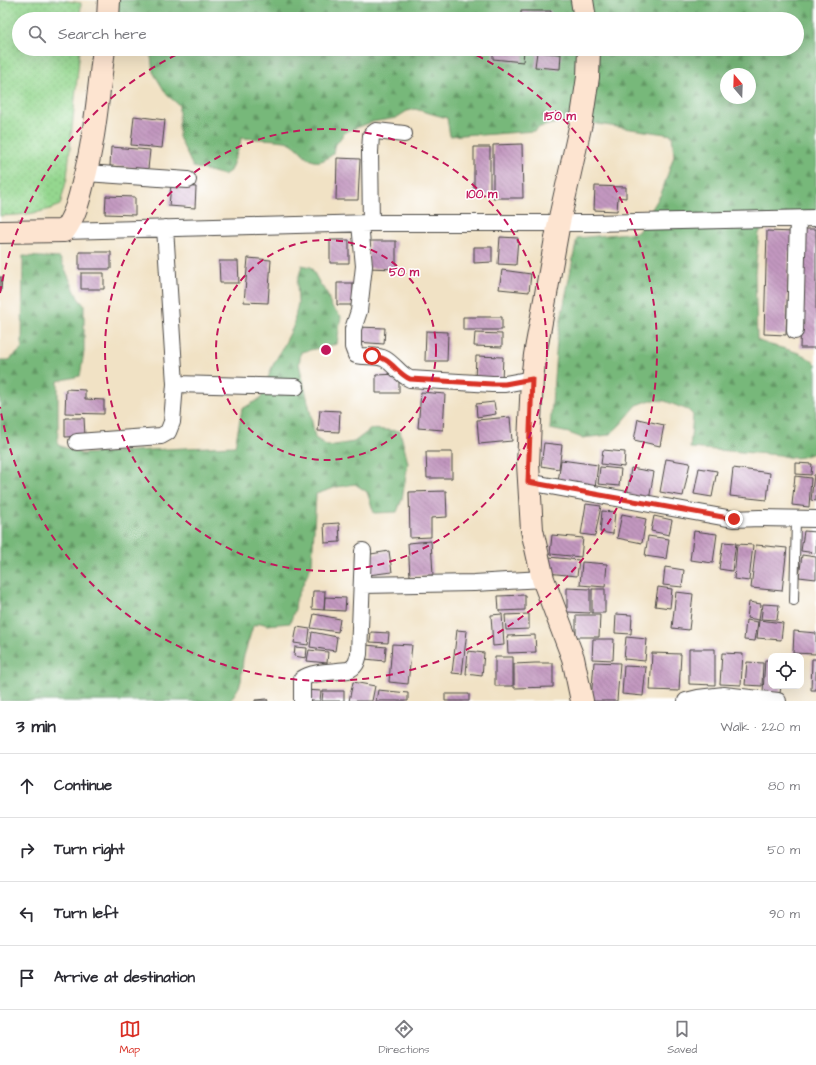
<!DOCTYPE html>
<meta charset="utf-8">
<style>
:root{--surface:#fff;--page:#f7f7f7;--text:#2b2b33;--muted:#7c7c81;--line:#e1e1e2;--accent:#d93025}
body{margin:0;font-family:"Architects Daughter",sans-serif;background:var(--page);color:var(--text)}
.controls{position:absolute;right:12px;bottom:12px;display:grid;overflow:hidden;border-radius:8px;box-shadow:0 4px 16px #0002}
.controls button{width:36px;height:36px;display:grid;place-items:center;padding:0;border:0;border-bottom:1px solid var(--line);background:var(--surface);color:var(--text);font:20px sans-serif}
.compass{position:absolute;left:720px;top:68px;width:36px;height:36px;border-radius:50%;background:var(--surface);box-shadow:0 4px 16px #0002;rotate:341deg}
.stop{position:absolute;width:12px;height:12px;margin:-9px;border:3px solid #d93025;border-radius:50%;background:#fff}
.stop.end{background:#d93025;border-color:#fff;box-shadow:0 1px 4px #0008}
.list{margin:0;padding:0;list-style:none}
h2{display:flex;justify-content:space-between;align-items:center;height:52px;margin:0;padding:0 16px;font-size:17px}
h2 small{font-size:13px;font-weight:400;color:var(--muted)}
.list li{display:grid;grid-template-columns:26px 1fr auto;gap:12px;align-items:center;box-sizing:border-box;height:64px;padding:0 16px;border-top:1px solid var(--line)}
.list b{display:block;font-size:15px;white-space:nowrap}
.list em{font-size:13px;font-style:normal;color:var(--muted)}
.icon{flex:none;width:22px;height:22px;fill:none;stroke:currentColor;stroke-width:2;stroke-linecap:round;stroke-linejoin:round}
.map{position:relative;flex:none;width:816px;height:701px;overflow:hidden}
.search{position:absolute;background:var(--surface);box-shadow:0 4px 16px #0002;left:12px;right:12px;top:12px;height:44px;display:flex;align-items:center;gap:10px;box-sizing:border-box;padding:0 14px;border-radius:22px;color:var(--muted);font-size:15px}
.sheet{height:308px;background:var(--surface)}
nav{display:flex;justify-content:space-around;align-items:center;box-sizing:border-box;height:56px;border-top:1px solid var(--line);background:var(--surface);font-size:11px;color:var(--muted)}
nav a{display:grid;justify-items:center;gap:2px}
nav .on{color:var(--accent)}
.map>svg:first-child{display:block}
.grass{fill:url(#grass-dots);stroke:#60815d}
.forest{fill:url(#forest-firs);stroke:#517252;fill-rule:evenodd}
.building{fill:url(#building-back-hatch)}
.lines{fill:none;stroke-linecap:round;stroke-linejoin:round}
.lane-casing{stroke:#494642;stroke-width:10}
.street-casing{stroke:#494642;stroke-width:18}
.secondary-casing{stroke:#494642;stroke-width:24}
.lane{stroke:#fff;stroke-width:8}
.street{stroke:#fff;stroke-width:16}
.secondary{stroke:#fde4d0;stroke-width:22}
.route{stroke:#d93025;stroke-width:5}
.ring{fill:none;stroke:#c2185b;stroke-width:2;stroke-dasharray:7 5}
.centre{fill:#c2185b;stroke:#fff;stroke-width:2}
.ring-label{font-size:12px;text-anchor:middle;font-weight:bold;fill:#c2185b;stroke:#fff;stroke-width:3;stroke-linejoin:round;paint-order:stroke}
</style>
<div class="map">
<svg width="816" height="701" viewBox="0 0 816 701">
<defs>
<pattern id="grass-dots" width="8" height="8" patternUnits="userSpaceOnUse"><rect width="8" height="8" fill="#94d78f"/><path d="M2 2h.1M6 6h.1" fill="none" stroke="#80b97c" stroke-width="1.8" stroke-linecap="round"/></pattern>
<pattern id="forest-firs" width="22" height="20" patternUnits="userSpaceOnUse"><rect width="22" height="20" fill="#77b87a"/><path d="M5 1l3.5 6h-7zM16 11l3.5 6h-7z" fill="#629664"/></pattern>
<pattern id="building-back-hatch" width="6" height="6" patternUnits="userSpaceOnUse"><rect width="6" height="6" fill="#c297bf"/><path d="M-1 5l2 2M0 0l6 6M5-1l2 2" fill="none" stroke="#9e7b9b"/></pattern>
</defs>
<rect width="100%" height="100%" fill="#fff"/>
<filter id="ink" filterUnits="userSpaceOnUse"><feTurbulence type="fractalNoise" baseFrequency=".025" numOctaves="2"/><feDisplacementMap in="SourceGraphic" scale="8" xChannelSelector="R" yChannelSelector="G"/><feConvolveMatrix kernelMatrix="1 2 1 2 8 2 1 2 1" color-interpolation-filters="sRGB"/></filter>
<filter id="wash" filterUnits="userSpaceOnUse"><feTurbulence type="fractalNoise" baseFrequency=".012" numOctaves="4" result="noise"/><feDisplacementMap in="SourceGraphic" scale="16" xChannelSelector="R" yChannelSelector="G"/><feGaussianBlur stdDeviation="0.9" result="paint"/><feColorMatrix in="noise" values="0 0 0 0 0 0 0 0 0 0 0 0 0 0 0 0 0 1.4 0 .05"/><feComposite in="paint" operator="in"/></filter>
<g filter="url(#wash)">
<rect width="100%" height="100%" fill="#f1e2c5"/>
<!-- grass -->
<path class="grass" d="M0,0H61L81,3L80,19H19V49H80L67,178L60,205C41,214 21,215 0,216Z"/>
<!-- forest -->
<path class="forest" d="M113,0H816V216L771,217L759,233L755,273L757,340C772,347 788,348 803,355C807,357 812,361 816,364V452C801,458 795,460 780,455L690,448L693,415L688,410L680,407L665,401L651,400L637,405L620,425L609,435L582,438L569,433L550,429L557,340L577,238L638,232L661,194L674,156L672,135L570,120L540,127L534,131L481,135L474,134L450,136L447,118L415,109L407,111L396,118L372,122L345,132L334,147L333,154C308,175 304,145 285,141C271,139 255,139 241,138L240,145L230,171L224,175L193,167L179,137V105L167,95L153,72L150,49H797V19H111ZM726,74H750V98H726Z
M23,256L60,258L78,298L84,305V352L80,376L58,381V445L82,454L185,448L235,446L242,409L261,398L272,367L283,347L293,327L298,303L297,283L302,265L311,267L320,284L327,293L331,306L341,316L337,344L301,352L299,364L310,410L315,438L328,446L354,442L371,429L400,431L408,463L402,499L397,512L374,513L367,492L355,484L337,487L316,494L312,564L296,600L295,609L290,623L267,625L261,623L253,626L243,659L241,681L239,687L230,701H0V360H9L22,349Z"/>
<g id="blocks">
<!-- building -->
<path class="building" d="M521,11H551L550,19H521Z
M493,49L524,50L523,62L493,59Z
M537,52L561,54L560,69L535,67Z
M134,116L165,120L162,148L131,145Z
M522,144L523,198H493V145Z
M111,147L150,150L148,169L110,166Z
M474,147H490V195H474Z
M337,158L360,159L358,200H336Z
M171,185L196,187L195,208L169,206Z
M595,186L626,187V198L618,197L617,211L594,210Z
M106,196L135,197V215L105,214Z
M804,229H816V348H800Z
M767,231L795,232V253L789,252L786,335L764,334Z
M500,237L518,238L516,265L498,264Z
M330,240H349V263H330Z
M369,241H396V269L368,268Z
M474,247H492V262L474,263Z
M79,252H111V269H79Z
M248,258L271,260L268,303L244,302Z
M219,261H238L239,283H220Z
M502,270L531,274L529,292L499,289Z
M81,273H104V289H81Z
M0,277H2L1,292H0Z
M337,283H353V305H337Z
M463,317H502V330H463Z
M357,327L385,328L384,344L356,342Z
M426,331L448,332L447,361H425Z
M475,333L502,334V347L474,346Z
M476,356L503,357L502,380L475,379Z
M399,374V393H376V375Z
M66,389L85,390V399L104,400V414L65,413Z
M421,392L445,394L443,430L418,428Z
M494,402L496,414L477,417L476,404Z
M320,410L340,411L339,432L318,431Z
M510,417L512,441L479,444L477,420Z
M65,418H84L85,436L65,437Z
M638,419L664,425L660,446L634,440Z
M544,443L562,445L559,469L541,466Z
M603,450L625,452L624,467L601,464Z
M426,452H452V478H427Z
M666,459L690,463L683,496L660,492Z
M561,460L598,465L595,488L558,483Z
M796,463L812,464L811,475L796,474Z
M600,467L621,469L619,486L598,484Z
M631,468L654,472L649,500L627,496Z
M699,468L717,471L712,497L694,494Z
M733,468L770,473L767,500L730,496Z
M814,475H816V501L811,500Z
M795,476L811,478L809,507L792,505Z
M446,491L447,517L431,518V537L410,538L409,492Z
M586,504L601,506L595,536L581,534Z
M602,511L615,512L613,534L600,532Z
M622,514L646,519L642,543L617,538Z
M654,516L672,520L669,535L651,531Z
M339,523L340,542L325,543L324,524Z
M694,531L717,534L713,563L690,560Z
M804,531L816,532V553L801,551Z
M552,535L583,538L581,557L550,554Z
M648,536L669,539L666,559L645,556Z
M431,541L433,575L410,576L408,543Z
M723,542L736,543L732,571L719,569Z
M737,544L753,545L749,581L734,579Z
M756,545L787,548L782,591L751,588Z
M389,551L392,572L368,575L365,555Z
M802,555L816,557V579L799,577Z
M549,557L579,560L577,576L547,573Z
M582,562L607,564L605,587L580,585Z
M665,567L684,570L682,587L663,585Z
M658,587L672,589L670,608L655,606Z
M567,588L590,589V613L567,612Z
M592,589H605V613H592Z
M313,591H325L324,610L312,609Z
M676,592L693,594L689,630L672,628Z
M525,595V610L499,611L498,596Z
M325,597L346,598L345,611L324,610Z
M749,602L761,604L759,620L747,618Z
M763,604L779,605L777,620L761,619Z
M314,614L340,619L338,632L311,628Z
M502,614L504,645L493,646L491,615Z
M529,614V629L506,630L505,615Z
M616,614L632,615L631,634L615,633Z
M576,615H600L599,637H576Z
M746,620L758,622L755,641L744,640Z
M759,620L783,623L781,640L757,638Z
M297,627L310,629L308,645L294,643Z
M457,630L467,631L462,674L452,673Z
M794,631L816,633V654L793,653Z
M312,632L337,637L335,651L310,647Z
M371,632L389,633L388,643L370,642Z
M535,635L536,652L508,653L507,636Z
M626,637L647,639L645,661L624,659Z
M593,639H614L613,660L592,659Z
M392,644L412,645L408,684L389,682Z
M366,645L386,647L385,661L365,659Z
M295,647L307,648L306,658L294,656Z
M689,649H715V685L689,684Z
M309,650L328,652L327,663L307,661Z
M468,651L484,653L482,676L466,674Z
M652,653L681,654L679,691L650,690Z
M722,653L743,654L741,685L720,684Z
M495,657H513V686H495Z
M812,659H816V690H811Z
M765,660H771V686H781L780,693L763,692Z
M594,662L620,663L617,701H591Z
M747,662L763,663L762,686L745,685Z
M535,663H553V687L514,688V664Z
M624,666L646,667L643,696L622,694Z
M353,682L375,686L372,701H349Z
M305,690L321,691L320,701H305Z
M378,690L408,693V701H376Z
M323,691H344V701H322Z
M445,694H469V701H445Z
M267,699L268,701H255V700Z"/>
</g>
</g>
<g filter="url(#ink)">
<use href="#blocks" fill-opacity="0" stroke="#494642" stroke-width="1"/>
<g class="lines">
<!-- lane casing -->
<g class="lane-casing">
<path id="lane" d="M794,601L796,519"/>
</g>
<!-- street casing -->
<g class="street-casing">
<path id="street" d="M86,173L188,180
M371,223L370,152L371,135L376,131L404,134
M360,224L364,266L359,311L353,329V347L356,355C365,358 376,354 385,359C394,364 400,375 410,379L492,384H505L532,379
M64,231L371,223H593L816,218
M795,331L798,219
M175,384L296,387
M77,442L161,436L168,432L172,422L175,384L165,228
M528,482L733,519L760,518L816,519
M362,585L474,583L543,579
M302,701V679C312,671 335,672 348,670C356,667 357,662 359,654L363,551
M686,701L698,698L724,695L778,701"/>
</g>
<!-- secondary casing -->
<g class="secondary-casing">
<path id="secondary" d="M582,0L585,19
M108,19L109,0
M0,232L64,231C75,216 79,200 83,183C95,139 98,94 104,49
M582,701L573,658L543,579L532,530L528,464L532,379L535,355L559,222L581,123L588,77L589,49"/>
</g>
<!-- lane -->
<use href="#lane" class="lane"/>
<!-- street -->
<use href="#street" class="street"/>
<!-- secondary -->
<use href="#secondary" class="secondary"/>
</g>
</g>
<g class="lines" filter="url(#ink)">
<!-- route -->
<path class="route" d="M372,356C390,356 396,373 410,379L492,384H505L532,379L528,482L734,519"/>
</g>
<!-- distance rings -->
<g class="ring">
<circle cx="326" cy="350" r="110"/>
<circle cx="326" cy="350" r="221"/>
<path d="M0 293A331 331 0 0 1 186 50M466 50A331 331 0 1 1 0 407"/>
</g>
<circle cx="326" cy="350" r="6" class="centre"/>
<g class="ring-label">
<text x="560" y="120">150 m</text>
<text x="482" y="198">100 m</text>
<text x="404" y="276">50 m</text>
</g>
</svg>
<div class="controls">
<button><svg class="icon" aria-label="locate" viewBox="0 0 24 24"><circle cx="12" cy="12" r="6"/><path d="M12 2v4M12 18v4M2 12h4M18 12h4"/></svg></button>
</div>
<svg class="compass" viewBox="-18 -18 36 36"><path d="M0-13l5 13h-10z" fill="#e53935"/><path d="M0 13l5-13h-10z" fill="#7c7c81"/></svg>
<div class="stop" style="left:372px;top:356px"></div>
<div class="stop end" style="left:734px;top:519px"></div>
<div class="search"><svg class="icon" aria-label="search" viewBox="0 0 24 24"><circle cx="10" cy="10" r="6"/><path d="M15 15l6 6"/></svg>Search here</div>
</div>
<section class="sheet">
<h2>3 min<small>Walk · 220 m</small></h2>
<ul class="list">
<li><svg class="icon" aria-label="ahead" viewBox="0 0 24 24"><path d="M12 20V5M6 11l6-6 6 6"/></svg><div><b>Continue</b></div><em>80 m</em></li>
<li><svg class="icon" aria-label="right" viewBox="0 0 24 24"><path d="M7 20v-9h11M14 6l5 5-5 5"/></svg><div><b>Turn right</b></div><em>50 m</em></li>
<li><svg class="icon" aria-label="left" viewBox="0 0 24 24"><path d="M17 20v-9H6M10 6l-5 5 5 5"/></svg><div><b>Turn left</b></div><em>90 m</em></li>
<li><svg class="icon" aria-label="arrive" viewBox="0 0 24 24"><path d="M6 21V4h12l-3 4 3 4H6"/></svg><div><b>Arrive at destination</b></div></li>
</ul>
</section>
<nav>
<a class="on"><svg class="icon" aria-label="map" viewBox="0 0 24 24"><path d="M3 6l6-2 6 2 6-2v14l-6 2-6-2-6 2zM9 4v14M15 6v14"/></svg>Map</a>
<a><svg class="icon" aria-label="directions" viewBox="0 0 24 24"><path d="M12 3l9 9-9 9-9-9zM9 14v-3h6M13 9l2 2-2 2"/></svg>Directions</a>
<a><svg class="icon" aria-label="saved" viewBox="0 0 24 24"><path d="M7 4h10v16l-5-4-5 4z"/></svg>Saved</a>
</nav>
